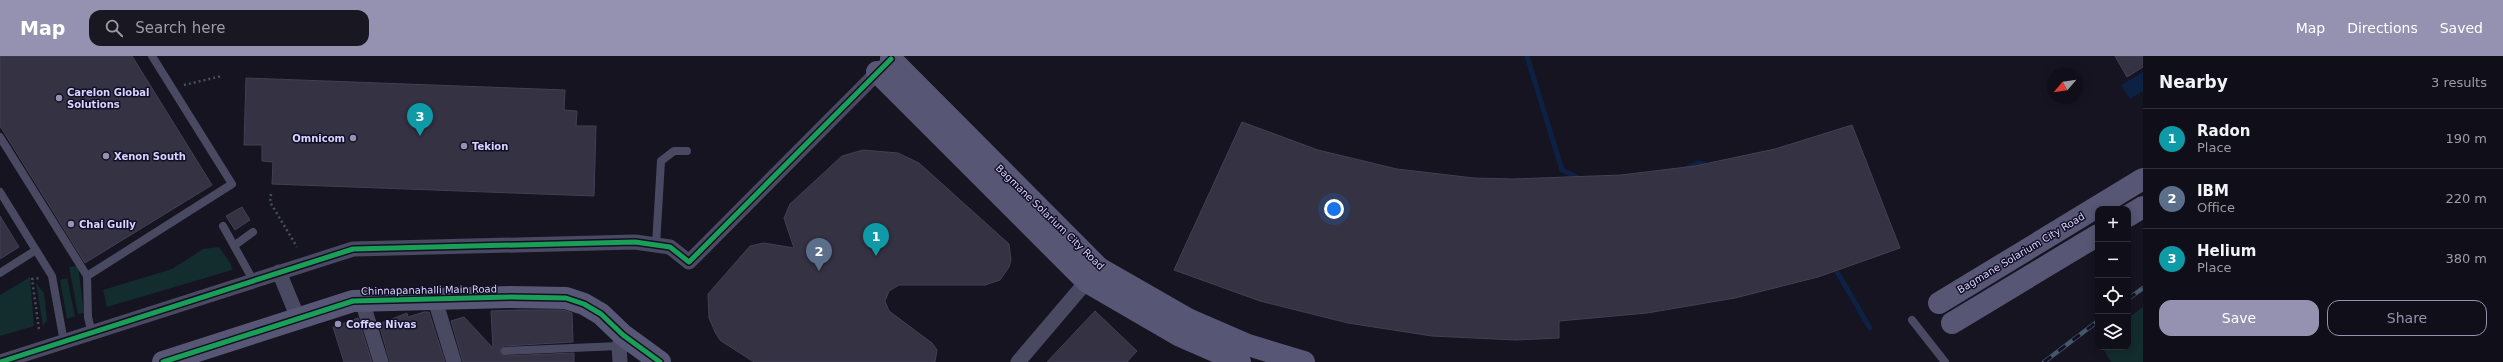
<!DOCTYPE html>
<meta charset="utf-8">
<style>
:root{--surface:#100f19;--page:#191822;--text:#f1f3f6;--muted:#9c9ca2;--line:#302f38;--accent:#9591b1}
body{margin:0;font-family:"DejaVu Sans",sans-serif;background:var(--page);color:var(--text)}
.controls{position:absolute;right:12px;bottom:12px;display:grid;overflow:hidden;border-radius:8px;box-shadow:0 2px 10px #0003}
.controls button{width:36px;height:36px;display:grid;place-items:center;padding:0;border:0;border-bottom:1px solid var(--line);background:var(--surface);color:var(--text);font:20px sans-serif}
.compass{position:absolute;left:2047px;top:12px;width:36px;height:36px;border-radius:50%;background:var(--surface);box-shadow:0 2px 10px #0003;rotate:241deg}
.you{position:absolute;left:1334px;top:153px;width:14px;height:14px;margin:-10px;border:3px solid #fff;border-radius:50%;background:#1a73e8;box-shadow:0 0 0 6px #1a73e833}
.badge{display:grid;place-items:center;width:26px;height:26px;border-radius:50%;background:var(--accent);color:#fff;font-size:13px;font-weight:700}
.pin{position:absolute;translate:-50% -33px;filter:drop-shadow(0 1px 2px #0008)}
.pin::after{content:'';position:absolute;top:21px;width:14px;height:12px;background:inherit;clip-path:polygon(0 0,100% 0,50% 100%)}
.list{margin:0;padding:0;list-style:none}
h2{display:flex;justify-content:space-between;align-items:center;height:52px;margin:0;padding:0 16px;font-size:17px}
h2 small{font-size:13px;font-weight:400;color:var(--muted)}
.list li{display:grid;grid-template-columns:26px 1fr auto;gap:12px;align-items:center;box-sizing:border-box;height:60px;padding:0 16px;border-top:1px solid var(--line)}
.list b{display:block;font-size:15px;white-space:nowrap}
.list p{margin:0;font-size:13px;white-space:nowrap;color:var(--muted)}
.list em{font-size:13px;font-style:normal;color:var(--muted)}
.actions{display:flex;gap:8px;padding:12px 16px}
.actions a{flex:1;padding:9px 0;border:1px solid var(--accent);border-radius:12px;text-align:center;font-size:14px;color:var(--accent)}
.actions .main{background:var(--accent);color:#fff}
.icon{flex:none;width:22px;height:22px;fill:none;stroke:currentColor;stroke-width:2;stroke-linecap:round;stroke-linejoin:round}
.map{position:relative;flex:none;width:2143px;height:306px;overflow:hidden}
header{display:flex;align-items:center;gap:24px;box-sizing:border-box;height:56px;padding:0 20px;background:var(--accent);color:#fff}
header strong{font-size:19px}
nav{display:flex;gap:22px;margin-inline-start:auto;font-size:14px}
.search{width:280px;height:36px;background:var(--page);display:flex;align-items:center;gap:10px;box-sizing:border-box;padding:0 14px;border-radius:12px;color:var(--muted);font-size:15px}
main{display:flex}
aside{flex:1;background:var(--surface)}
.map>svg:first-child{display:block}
.green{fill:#132c2d}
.water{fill:#0d2144}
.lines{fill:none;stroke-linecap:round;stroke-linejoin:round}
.stream{stroke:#0d2144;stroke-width:5}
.building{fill:#343243;stroke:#433f54}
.path{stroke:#44505f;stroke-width:2.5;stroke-dasharray:2 3;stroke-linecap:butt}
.lane{stroke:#4a4962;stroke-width:8}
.street{stroke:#4a4962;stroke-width:15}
.secondary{stroke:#575674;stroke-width:22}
.rail-casing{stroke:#43596b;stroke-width:4.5}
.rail{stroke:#130f26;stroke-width:3;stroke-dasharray:9;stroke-linecap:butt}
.cycleway-casing{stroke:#130f26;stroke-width:8}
.cycleway{stroke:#1a9f57;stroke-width:5}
.poi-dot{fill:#9591b1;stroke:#130f26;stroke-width:1.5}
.labels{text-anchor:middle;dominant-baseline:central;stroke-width:3;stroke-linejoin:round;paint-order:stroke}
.poi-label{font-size:10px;font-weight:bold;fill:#d9d4ff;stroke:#130f26;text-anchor:start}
.street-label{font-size:10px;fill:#d9d4ff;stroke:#130f26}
</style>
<header>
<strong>Map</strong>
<div class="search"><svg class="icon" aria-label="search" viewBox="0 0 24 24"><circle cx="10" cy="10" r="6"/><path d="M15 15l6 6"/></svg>Search here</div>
<nav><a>Map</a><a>Directions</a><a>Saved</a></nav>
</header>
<main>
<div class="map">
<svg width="2143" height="306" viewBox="0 0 2143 306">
<rect width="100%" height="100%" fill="#161421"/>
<!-- green -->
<path class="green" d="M219,191L231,208L232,214L107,251L103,234L172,213L203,193Z
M78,210L84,257L78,258L69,211Z
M30,221L34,270L0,280V239Z
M67,222L75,260L67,263L60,224Z
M36,227L44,237L47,264L43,270Z
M2143,251V306H2111L2102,291H2128V262Z"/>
<!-- water -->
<path class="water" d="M2143,16V35L2130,43L2121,29Z"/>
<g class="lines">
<!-- stream -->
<path class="stream" d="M1527,0L1562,114L1581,123
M1685,113L1698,107L1709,110
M1833,209L1870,272"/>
</g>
<!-- building -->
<path class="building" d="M0,0H132L212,129L85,207L0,70Z
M2115,0H2143V11L2127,21Z
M246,22L565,34L564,54L577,55L576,70H596L594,140L272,128L273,106L262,105V89H244Z
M1242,66L1318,94L1397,113L1474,122L1513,123L1621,119L1695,110L1775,93L1852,69L1900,192L1818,221L1735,242L1647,257L1559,265V282L1516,284L1432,280L1348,267L1260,245L1174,214Z
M863,94L898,97L919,107L1009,188L1011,204L1009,211L1000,224L985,229H899L889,235L885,245L889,255L932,287L937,294L935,306H754L721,285L716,278L709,262L708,238L750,190L764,187L794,192L784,162L790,148L842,100Z
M242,151L250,164L235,174L226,160Z
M0,160L19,191L0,203Z
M518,254H564L572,257L573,286L504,290L500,293L501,298L505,300L574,297V306H463L451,265L464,261L493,292L491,255Z
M1095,255L1137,295L1127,306H1047Z
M424,256H429L445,306H390L379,268L407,257L408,261Z
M358,262L372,306H344L333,271Z"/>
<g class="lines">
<!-- path -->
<path class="path" d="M184,29L222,20
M271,138L270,146L297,191
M39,273L32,223L40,222"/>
<!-- lane -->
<path class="lane" d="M0,81L87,220L88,261L92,278
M0,136L52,220L64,286
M223,170L253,224
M235,189L253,176
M656,189L661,105L674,95H687
M0,217L36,194
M87,220L232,128L152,0
M1912,264L1945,306
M505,295L619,290"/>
<!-- street -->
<path class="street" d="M279,216L298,262
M435,244L454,306
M362,245L381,306
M0,306L353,193L635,186L670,191L689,206L884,10
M620,306L619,290L623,279
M1018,306L1093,218"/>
<!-- secondary -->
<path class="secondary" d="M891,3L1099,212L1188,263L1248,289L1304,306
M877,16L1087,226L1180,280L1240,306
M2128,160L2143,151
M1939,247L2143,123
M1952,267L2098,179
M163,306L353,245L511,241L566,242L584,248L601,258L623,279L660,306"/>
<!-- rail casing -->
<g class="rail-casing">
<path id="rail" d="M2128,243L2143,232
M2044,306L2098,265"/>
</g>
<!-- rail -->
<use href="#rail" class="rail"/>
<!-- cycleway casing -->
<g class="cycleway-casing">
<path id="cycleway" d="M0,306L353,193L635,186L670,191L689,206L891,3
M163,306L353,245L511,241L566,242L584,248L601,258L623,279L660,306"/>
</g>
<!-- cycleway -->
<use href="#cycleway" class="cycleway"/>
</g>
<!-- markers -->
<g class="poi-dot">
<circle cx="59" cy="42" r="4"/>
<circle cx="353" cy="82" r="4"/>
<circle cx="464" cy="90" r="4"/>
<circle cx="106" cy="100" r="4"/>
<circle cx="71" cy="168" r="4"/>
<circle cx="338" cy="268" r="4"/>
</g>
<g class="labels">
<!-- poi labels -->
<g class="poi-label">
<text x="67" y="36">Carelon Global<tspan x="67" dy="12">Solutions</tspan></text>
<text x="345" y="82" text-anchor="end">Omnicom</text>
<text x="472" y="90">Tekion</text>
<text x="114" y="100">Xenon South</text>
<text x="79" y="168">Chai Gully</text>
<text x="346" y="268">Coffee Nivas</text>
</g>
<!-- street labels -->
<g class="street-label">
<text transform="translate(1050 161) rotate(44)">Bagmane Solarium City Road</text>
<text transform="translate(2021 197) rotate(-31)">Bagmane Solarium City Road</text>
<text transform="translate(429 234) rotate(-1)">Chinnapanahalli Main Road</text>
</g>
</g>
</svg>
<div class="controls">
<button>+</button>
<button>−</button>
<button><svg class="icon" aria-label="locate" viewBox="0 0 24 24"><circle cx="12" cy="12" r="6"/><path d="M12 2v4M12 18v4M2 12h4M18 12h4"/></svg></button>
<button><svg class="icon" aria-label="layers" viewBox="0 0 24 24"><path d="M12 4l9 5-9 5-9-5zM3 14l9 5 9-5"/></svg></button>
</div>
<svg class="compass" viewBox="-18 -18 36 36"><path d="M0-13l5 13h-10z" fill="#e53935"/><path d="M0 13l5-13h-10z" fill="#9c9ca2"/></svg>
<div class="you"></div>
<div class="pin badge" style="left:876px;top:200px;background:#0f9aa8">1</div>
<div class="pin badge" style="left:819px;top:215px;background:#5c6f8a">2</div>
<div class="pin badge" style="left:420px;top:80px;background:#0f9aa8">3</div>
</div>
<aside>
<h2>Nearby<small>3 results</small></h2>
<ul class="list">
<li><span class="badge" style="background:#0f9aa8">1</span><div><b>Radon</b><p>Place</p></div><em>190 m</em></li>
<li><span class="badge" style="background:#5c6f8a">2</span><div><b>IBM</b><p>Office</p></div><em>220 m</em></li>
<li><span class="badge" style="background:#0f9aa8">3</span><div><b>Helium</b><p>Place</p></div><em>380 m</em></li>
</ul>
<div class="actions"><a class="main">Save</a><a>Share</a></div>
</aside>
</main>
